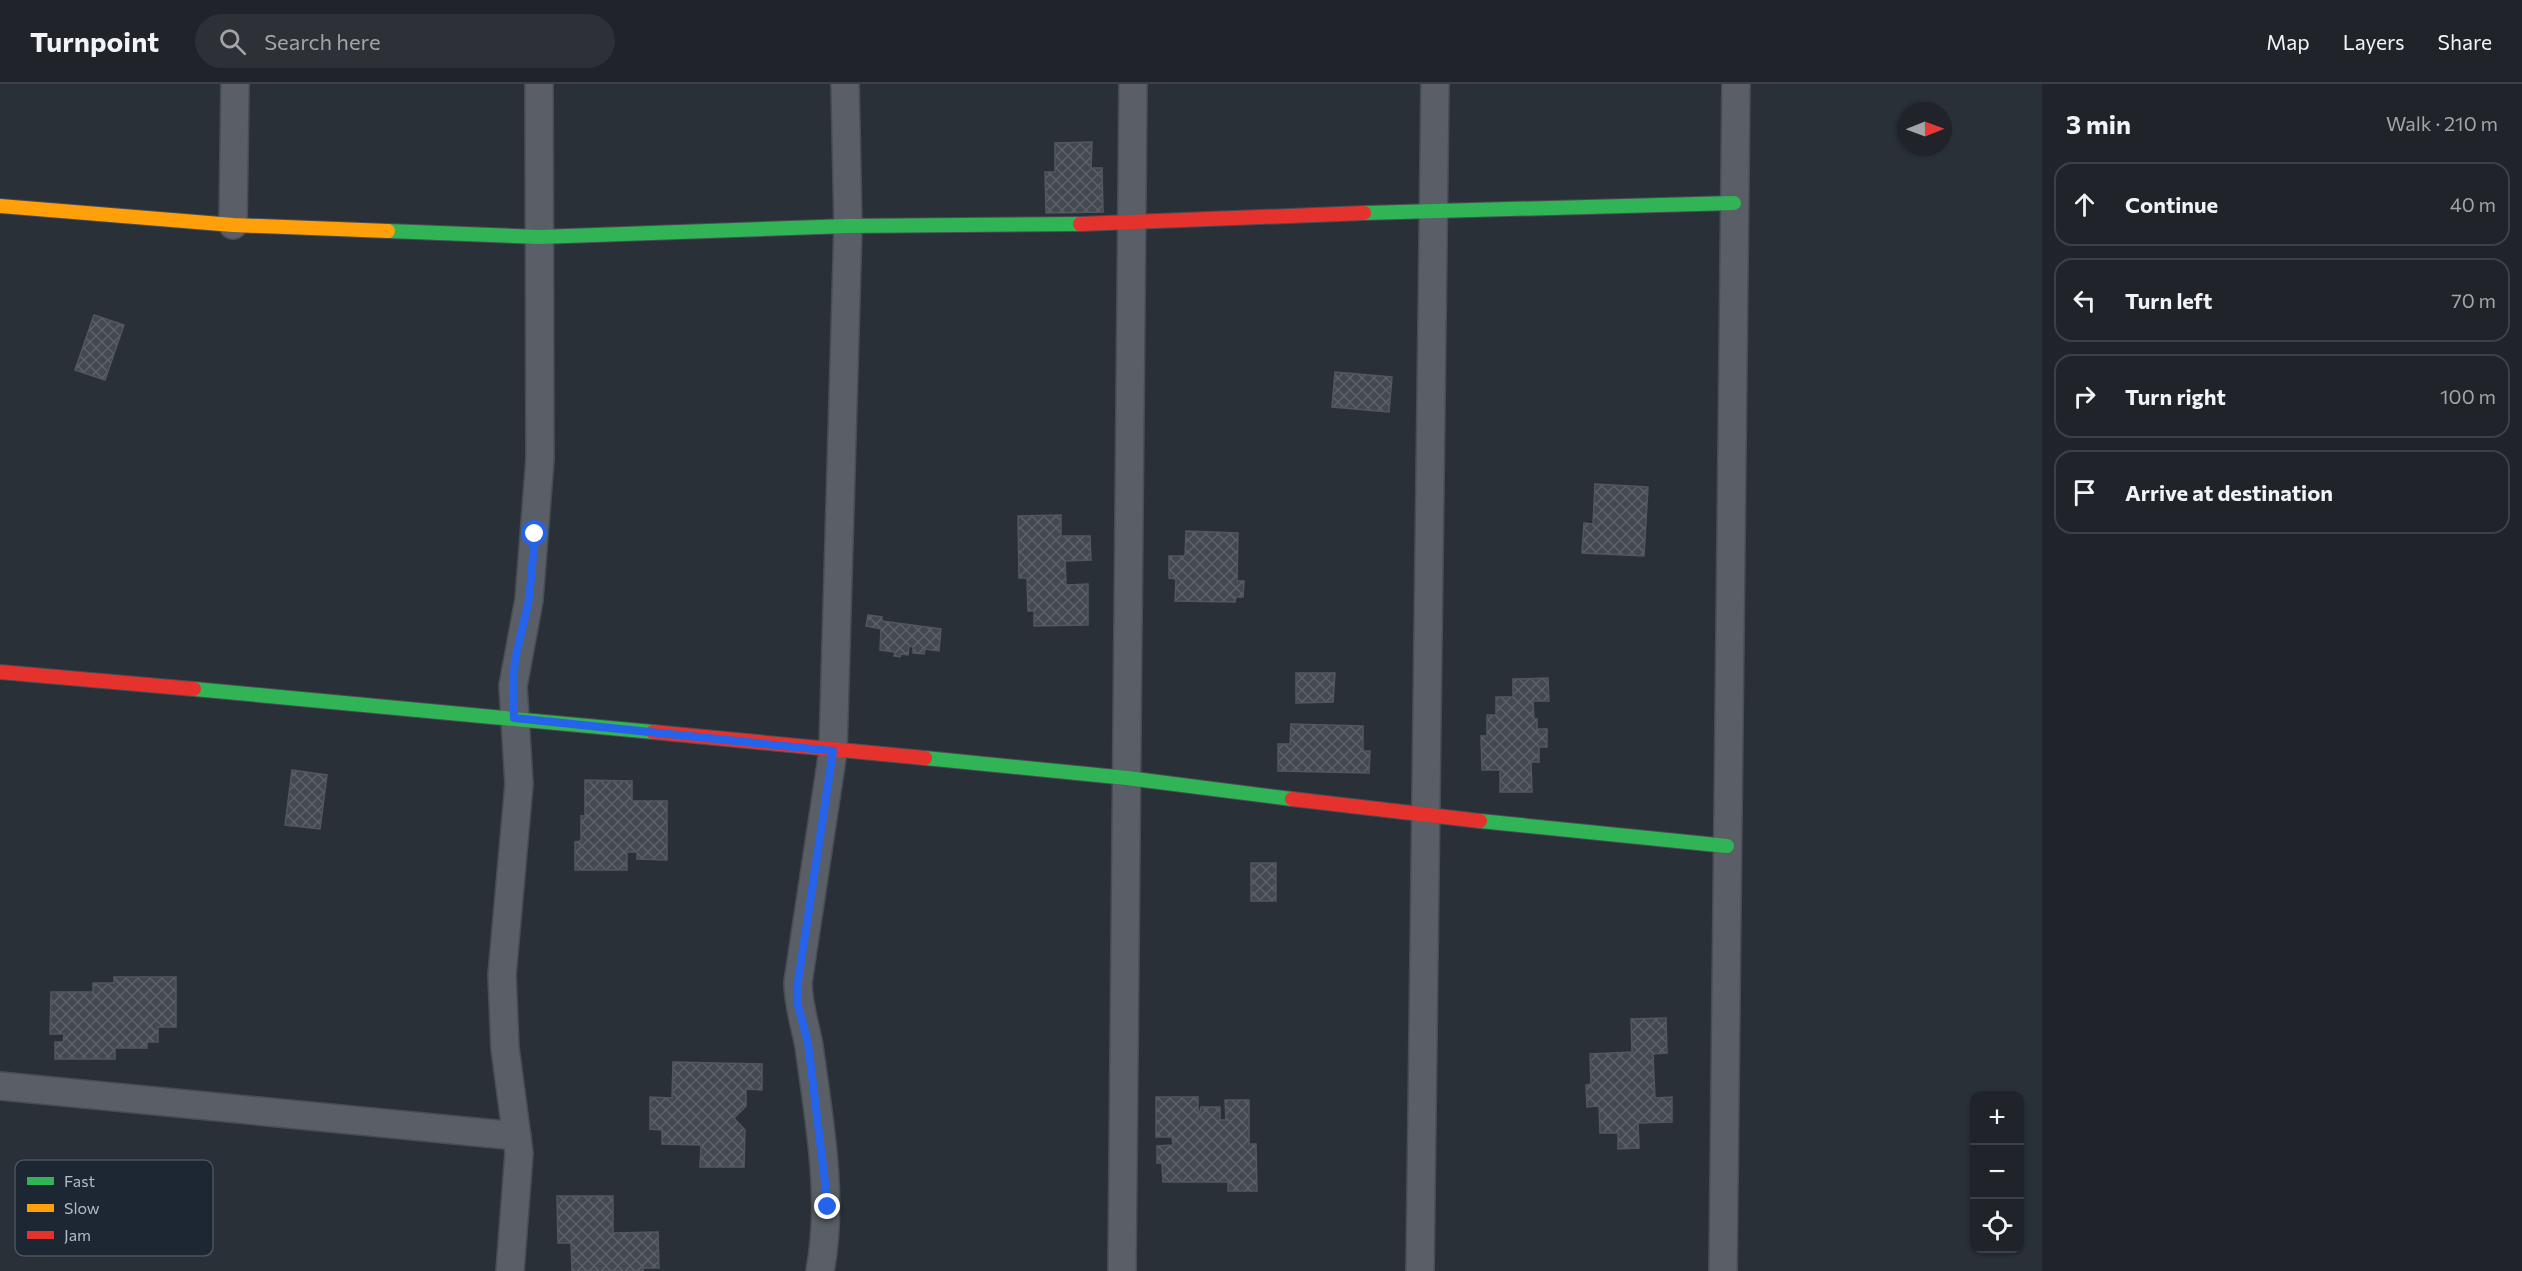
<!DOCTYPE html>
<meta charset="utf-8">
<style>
:root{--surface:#20242a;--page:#2d3036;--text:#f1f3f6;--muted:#a2a4a8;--line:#3d4147}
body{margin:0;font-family:Commissioner,sans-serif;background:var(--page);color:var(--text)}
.controls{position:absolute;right:18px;bottom:18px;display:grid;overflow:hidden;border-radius:12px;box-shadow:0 2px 4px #0004}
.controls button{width:54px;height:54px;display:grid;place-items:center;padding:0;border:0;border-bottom:2px solid var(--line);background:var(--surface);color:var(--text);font:30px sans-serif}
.compass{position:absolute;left:1898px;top:18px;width:54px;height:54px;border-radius:50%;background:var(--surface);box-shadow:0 2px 4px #0004;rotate:89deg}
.stop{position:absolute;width:18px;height:18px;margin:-14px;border:4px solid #2563eb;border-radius:50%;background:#fff}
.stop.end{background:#2563eb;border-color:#fff;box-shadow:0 2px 6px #0008}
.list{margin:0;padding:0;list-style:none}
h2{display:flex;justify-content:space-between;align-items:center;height:78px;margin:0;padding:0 24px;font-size:26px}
h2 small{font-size:20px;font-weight:400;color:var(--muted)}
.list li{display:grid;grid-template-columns:39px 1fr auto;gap:18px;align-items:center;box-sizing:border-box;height:84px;margin:0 12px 12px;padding:0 12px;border:2px solid var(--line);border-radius:18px}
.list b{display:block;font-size:22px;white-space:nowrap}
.list em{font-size:20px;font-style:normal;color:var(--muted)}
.icon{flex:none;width:33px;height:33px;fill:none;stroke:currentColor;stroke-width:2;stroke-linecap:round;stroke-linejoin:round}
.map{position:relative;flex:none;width:2042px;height:1187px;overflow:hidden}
header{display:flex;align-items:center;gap:36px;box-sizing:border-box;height:84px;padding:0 30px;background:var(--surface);border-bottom:2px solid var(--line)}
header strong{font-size:28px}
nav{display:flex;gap:33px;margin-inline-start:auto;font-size:21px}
.search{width:420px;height:54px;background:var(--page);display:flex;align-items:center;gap:15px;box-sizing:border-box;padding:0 21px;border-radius:33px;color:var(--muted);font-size:22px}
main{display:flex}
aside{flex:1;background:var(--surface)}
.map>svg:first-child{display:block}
.building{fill:url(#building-cross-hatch);stroke:#52575f;stroke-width:1.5}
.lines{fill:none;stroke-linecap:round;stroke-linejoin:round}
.street-casing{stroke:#484c53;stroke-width:30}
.fast-casing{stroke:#484c53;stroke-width:16}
.slow-casing{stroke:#484c53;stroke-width:16}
.jam-casing{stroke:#484c53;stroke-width:16}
.street{stroke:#5a5e66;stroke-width:27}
.fast{stroke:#30b455;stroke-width:14}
.slow{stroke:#ff9f0a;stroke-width:14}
.jam{stroke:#e5322d;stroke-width:14}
.route{stroke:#2563eb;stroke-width:8}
.key{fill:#1d2633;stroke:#4a5360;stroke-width:1.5}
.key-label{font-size:16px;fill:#b4bcc9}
</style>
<header>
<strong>Turnpoint</strong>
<div class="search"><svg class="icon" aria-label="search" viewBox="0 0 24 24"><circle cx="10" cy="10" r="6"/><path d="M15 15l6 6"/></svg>Search here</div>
<nav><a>Map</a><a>Layers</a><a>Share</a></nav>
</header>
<main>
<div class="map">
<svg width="2042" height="1187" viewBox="0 0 2042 1187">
<defs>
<pattern id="building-cross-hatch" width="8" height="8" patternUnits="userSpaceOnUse" patternTransform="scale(1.5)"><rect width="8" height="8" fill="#444950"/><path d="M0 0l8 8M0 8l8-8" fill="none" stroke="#5d6168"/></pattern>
</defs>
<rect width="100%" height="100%" fill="#2a3038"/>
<!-- building -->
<path class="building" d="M1092,58L1091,84H1102L1103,128L1046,129L1045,88H1055V59Z
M94,231L124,241L105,296L75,286Z
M1335,288L1392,293L1389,328L1332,323Z
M1595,400L1648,403L1644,472L1582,469L1584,439L1593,440Z
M1061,431V452H1090L1091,476L1065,477L1066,501L1088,500V541L1034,542V527H1028L1027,494H1019L1018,432Z
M1186,447L1238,449L1237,497H1244L1243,513H1236L1235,518L1175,517L1176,495L1169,494V472H1185Z
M868,531L882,533V537L941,545L939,567L925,565L924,570L913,569V563L909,562L908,571L901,570L900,573L894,572L895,568L880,566L881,545L866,542Z
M1296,589H1335L1333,618L1296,619Z
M1548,594L1549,617H1533L1534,635H1537V645H1547V663H1539V678H1531L1532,708H1500V686H1482L1481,652H1487V631H1496V613H1513V595Z
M1291,640L1363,642V667H1370L1369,689L1278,687V660H1290Z
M292,686L327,691L320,745L285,741Z
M585,696L632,697V717H667V776L637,775V768H627V786H575V758L581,757V732H585Z
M1251,779H1276V817H1251Z
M114,893H176V943H158V958H147V964H115V975H55V958H63L64,950H50L51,908H93V899H114Z
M1666,934L1667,969L1653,970L1655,1014L1672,1013V1038L1638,1039L1639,1064L1618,1065V1049H1600L1599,1022L1587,1023L1586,1001L1591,1000L1590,970L1632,968L1631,935Z
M673,978L762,980V1006L746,1005V1022L734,1034L745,1046L744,1083H700L701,1061L662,1060V1046L650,1045V1013L672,1014Z
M1156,1013H1198V1034L1201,1023H1220V1036H1226L1225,1016H1249V1060H1256L1257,1107H1228V1098H1163L1162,1079H1157V1062L1173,1061L1172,1053H1156Z
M557,1112H613V1149L658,1148L659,1184H643V1187H572L571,1159H558Z"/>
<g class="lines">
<!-- street casing -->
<g class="street-casing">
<path id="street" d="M233,141L235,0
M0,1002L517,1052
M510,1187L519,1069L505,964L502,891L519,700L513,602L529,516L540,375L539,0
M820,1187C834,1113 819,1036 809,962C805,940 798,921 798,898L833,667L848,142L845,0
M1122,1187L1133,0
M1420,1187L1435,0
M1723,1187L1736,0"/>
</g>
<!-- fast casing -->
<g class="fast-casing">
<path id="fast" d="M1364,129L1734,119
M388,147L539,153L848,142L1080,140
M194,605L653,648
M925,674L1127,694L1292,715
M1480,737L1727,762"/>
</g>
<!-- slow casing -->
<g class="slow-casing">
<path id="slow" d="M0,122L233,141L388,147"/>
</g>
<!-- jam casing -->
<g class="jam-casing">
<path id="jam" d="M1080,140L1364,129
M0,588L194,605
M653,648L925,674
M1292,715L1480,737"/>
</g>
<!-- street -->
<use href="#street" class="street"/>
<!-- fast -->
<use href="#fast" class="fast"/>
<!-- slow -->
<use href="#slow" class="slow"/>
<!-- jam -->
<use href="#jam" class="jam"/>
</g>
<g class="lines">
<!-- route -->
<path class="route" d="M535,450L529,516L515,576L513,602L514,634L833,667L798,898V921L808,959L828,1123"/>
</g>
<!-- legend -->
<rect x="15" y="1076" width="198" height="96" rx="9" class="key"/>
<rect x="27" y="1093" width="27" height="8" fill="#30b455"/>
<rect x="27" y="1120" width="27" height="8" fill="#ff9f0a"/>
<rect x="27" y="1147" width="27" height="8" fill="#e5322d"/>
<g class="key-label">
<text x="64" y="1103">Fast</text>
<text x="64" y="1130">Slow</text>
<text x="64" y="1157">Jam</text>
</g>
</svg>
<div class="controls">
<button>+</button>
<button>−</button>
<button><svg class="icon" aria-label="locate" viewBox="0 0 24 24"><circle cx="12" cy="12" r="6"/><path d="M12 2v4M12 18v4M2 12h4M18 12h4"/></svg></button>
</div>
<svg class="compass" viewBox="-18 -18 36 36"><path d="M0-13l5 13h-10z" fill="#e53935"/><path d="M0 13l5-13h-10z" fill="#a2a4a8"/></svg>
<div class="stop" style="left:535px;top:450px"></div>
<div class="stop end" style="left:828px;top:1123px"></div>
</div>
<aside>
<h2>3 min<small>Walk · 210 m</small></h2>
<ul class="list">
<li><svg class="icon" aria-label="ahead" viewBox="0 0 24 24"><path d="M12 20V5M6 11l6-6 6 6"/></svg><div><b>Continue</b></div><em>40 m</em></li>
<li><svg class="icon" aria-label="left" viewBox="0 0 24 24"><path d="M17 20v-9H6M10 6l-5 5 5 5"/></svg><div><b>Turn left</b></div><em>70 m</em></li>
<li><svg class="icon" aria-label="right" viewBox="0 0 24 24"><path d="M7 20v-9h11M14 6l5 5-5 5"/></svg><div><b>Turn right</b></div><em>100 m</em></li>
<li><svg class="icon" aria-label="arrive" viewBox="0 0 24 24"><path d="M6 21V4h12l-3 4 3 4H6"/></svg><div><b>Arrive at destination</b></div></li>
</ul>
</aside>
</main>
